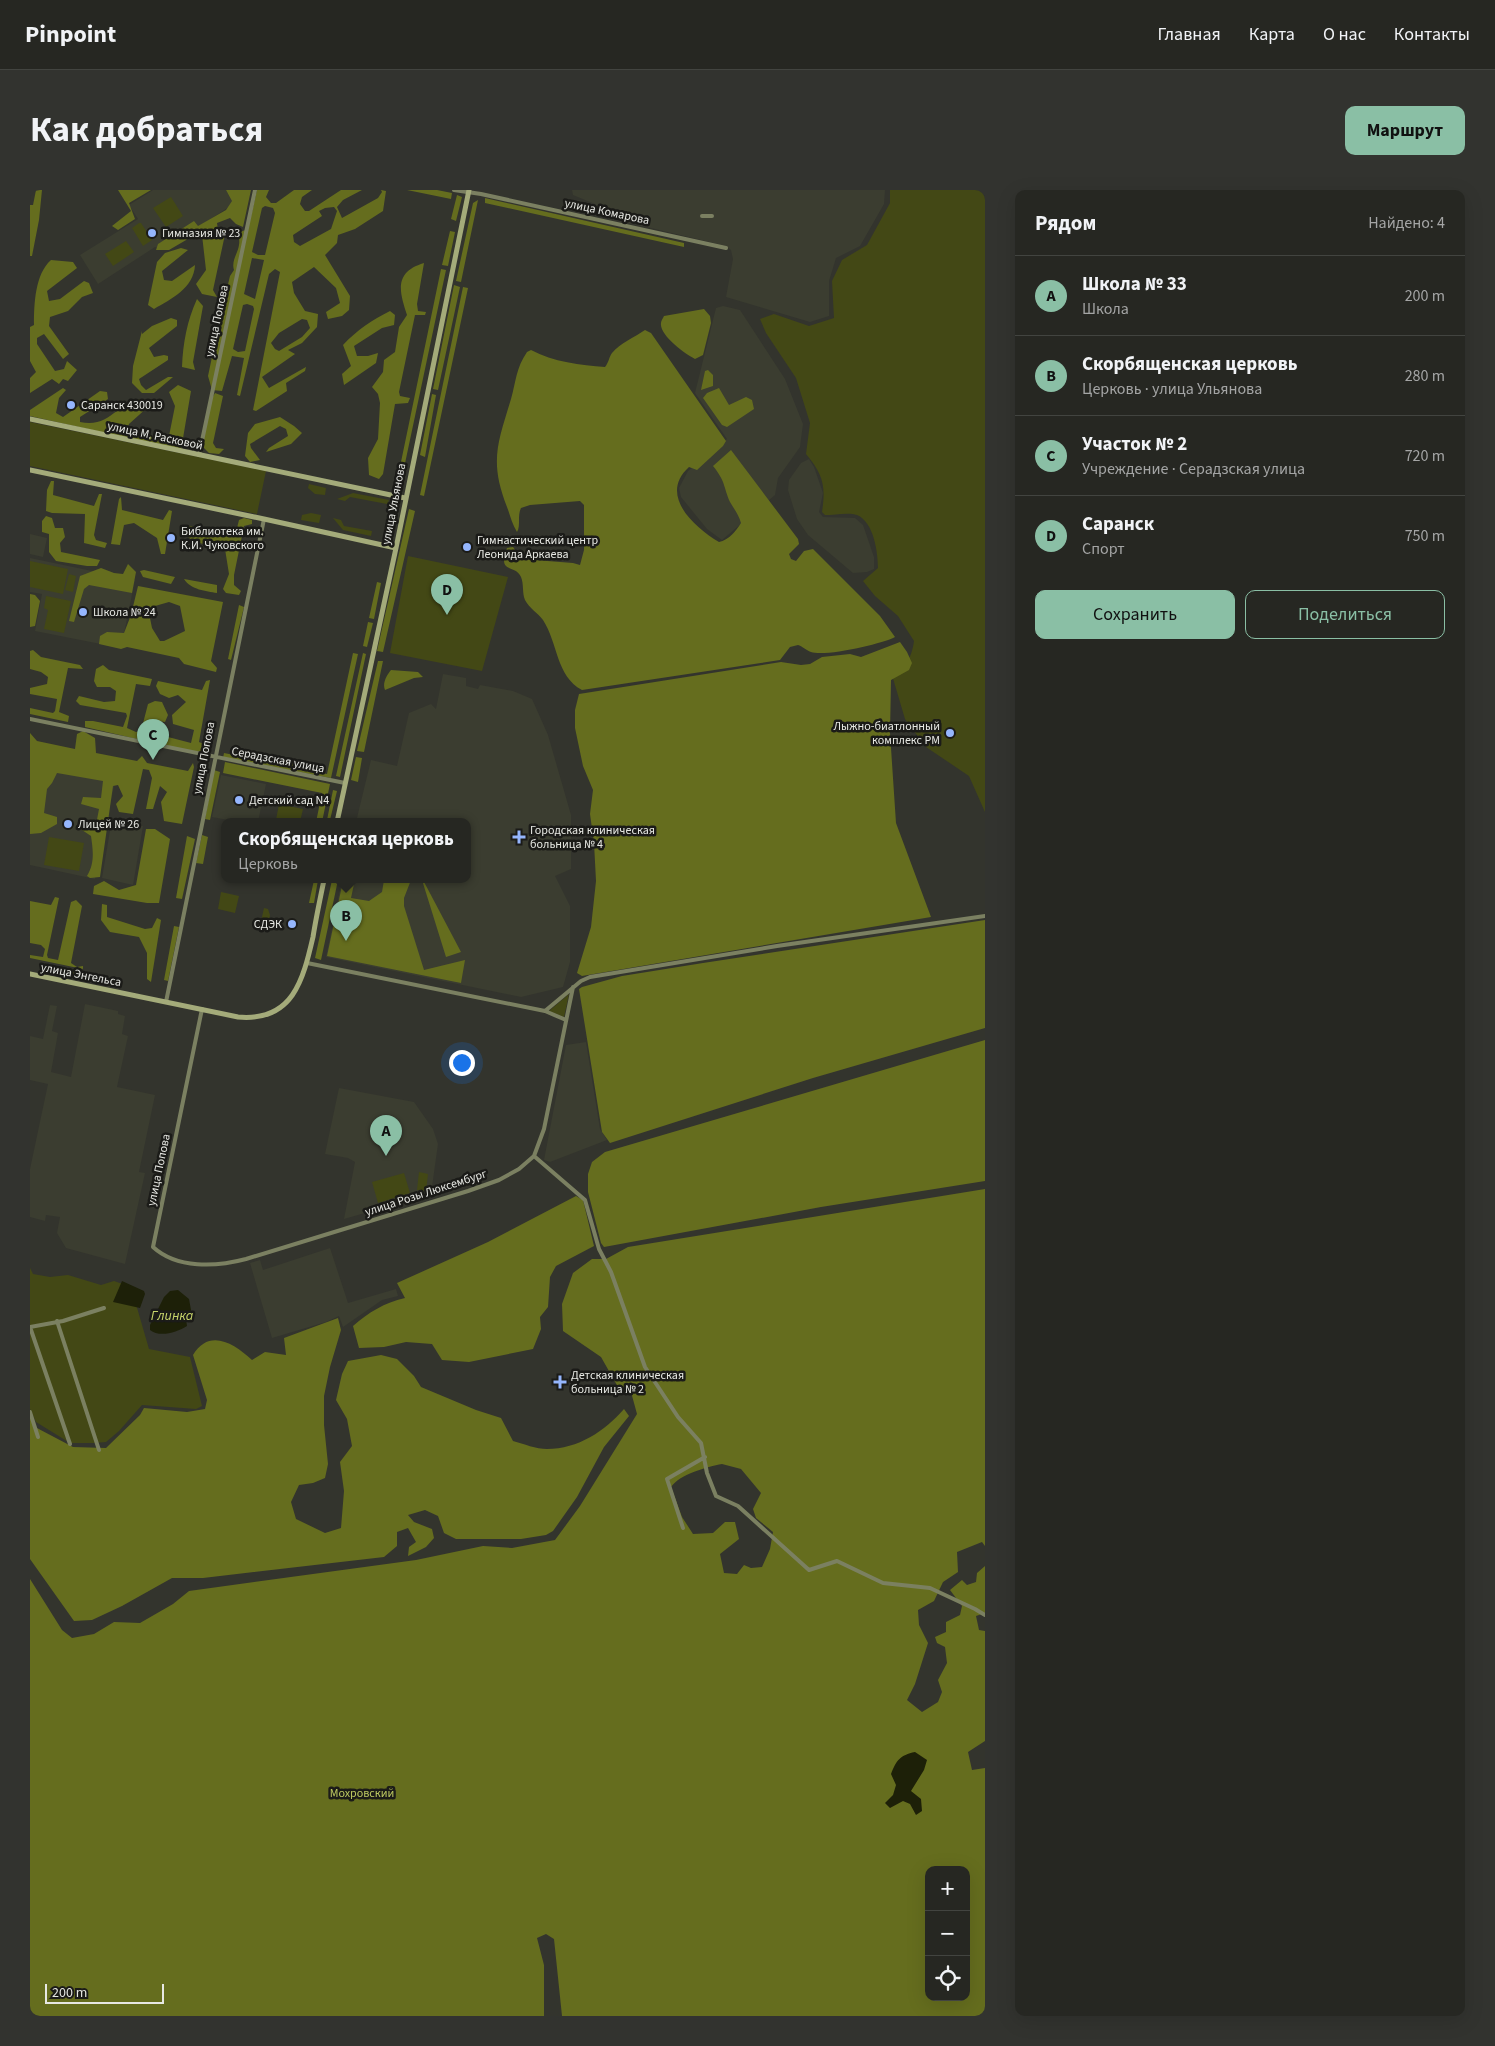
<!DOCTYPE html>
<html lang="ru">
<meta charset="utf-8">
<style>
:root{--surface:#262722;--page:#32332f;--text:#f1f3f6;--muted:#a4a5a5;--line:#424440;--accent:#8abfa5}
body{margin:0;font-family:"Source Sans 3",sans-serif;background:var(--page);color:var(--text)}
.controls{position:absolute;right:15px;bottom:15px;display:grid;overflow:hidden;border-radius:10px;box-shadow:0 5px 20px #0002}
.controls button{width:45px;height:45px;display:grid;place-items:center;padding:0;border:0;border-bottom:1px solid var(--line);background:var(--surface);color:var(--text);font:25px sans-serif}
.scale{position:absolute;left:15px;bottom:12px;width:119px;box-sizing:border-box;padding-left:5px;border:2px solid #e7e8e3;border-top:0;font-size:14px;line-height:18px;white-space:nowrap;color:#e7e8e3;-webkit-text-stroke:4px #1b1b18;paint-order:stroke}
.you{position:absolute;left:431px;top:872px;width:18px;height:18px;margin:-12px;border:4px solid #fff;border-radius:50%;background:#1a73e8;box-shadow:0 0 0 8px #1a73e833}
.badge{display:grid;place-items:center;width:32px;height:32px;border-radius:50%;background:var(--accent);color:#111;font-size:16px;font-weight:700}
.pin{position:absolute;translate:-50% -41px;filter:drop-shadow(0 1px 2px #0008)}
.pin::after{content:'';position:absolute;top:26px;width:18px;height:15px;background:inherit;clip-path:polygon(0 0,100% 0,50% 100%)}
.popup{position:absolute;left:191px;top:628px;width:250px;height:65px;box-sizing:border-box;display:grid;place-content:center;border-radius:10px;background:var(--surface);filter:drop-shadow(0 1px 4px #0005);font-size:16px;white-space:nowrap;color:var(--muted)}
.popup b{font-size:19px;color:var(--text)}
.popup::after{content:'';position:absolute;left:50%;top:100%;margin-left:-10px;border:10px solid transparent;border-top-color:var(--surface)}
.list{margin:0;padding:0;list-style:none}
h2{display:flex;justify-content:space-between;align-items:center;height:65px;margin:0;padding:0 20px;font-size:21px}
h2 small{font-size:16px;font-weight:400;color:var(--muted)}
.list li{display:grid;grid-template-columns:32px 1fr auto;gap:15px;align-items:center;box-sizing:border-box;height:80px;padding:0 20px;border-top:1px solid var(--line)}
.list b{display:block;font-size:19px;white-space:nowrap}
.list p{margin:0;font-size:16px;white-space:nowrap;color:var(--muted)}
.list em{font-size:16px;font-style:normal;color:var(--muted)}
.actions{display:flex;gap:10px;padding:15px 20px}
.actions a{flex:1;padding:11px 0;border:1px solid var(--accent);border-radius:10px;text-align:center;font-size:18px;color:var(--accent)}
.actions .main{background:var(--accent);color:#111}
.icon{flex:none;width:28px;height:28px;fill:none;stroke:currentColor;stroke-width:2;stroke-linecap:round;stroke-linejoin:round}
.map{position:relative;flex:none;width:955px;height:1826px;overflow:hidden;border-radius:10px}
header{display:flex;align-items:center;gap:30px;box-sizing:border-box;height:70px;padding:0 25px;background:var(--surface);border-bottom:1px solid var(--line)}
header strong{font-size:24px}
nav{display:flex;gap:28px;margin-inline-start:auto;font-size:18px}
.intro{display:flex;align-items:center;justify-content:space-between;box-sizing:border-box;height:120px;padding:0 30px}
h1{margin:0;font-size:35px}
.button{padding:12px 22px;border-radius:10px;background:var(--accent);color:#111;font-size:18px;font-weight:700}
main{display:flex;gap:30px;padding:0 30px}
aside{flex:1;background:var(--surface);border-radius:10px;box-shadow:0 5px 20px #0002}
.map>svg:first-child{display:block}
.built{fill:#3b3d30}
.green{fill:#434815}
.forest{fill:#656d1e;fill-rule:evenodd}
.water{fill:#1d2008}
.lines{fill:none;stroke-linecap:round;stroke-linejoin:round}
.street{stroke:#7b8061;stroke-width:4}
.secondary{stroke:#a4ab7a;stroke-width:5}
.poi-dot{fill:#95b6fd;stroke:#1b1b18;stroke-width:2}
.labels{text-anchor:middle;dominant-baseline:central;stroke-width:5;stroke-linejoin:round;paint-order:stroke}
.street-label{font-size:12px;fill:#e7e8e3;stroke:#1b1b18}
.poi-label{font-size:12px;fill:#e7e8e3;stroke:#1b1b18;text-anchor:start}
.park-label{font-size:12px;fill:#bdc960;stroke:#1b1b18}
.water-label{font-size:14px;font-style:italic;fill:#c6d36a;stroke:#1b1b18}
</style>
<header>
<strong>Pinpoint</strong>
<nav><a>Главная</a><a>Карта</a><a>О нас</a><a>Контакты</a></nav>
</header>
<div class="intro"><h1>Как добраться</h1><a class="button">Маршрут</a></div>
<main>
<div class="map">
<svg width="955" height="1826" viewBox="0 0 955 1826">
<rect width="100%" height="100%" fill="#33342d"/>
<!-- built -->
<path class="built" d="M123,0H196L205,13L133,60L125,57L68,94L50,65L108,29L99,15Z
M542,0H855L854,14L830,56L806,68L799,91V126L780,132L696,107L703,69L701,60L696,56L571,26L565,14L543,5Z
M693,116L710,120L755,189L773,234L770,257L748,288L745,305L692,350L677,339L651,307L649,298L658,281L697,249L665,203L686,118Z
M779,269L784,277L793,303L789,322L793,327L825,328L833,335L844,367V379L837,382L823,383L778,345L767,329L758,300L759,290L771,273Z
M0,344L17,348L13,367L0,364Z
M0,368L105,390L91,458L5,441L12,404L0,402Z
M413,484L436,488V496L448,499L450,495L483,501L502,509L518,545L541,625V679L525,686L540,716V772L533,797L491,807L296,767L312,690H437V632H326L341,570L367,576L379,523L401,514L406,519Z
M5,570L86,586L65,689L0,675V592Z
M191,585L236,594L228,632H209L182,627Z
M82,629L113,636L103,695L72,688Z
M55,814L88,821V824L95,826L92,844L98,846L87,897L125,905L109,982L115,983L95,1074L36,1058L27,1043L30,1027L16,1025L15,1031L0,1027V979L18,894L0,890V846L13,849L20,815L27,816L22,841L28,843L21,882L41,887Z
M556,852L570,939L577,950L520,972L514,970L536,855Z
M309,898L384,912L403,939L408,954L401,1004L314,1029L325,972L318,968L295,964Z
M300,1058L318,1113L366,1099L368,1106L352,1110L313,1137L309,1126L296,1132L242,1148L220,1073L230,1070L233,1080Z"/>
<!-- green -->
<path class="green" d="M860,0H955V622L939,586L896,557L875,529L862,485C877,473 881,470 884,451L868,426L845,406L833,391L848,378C848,363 844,332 827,325C819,322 804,325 795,325L792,322C796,296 793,284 776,264L780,233L766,188L736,143L730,129L744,124L779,136L804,128L802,91L812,70L837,55L860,13Z
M141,7L153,26L136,37L123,18Z
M109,33H111L122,50L113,56L102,38Z
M96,51L104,62L83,76L75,64Z
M0,232L236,281L227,324L0,276Z
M279,294L296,298L295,305L285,304L278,298Z
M323,303L359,310L357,314L320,307L315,311L307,309Z
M281,323L291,325L289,333L271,330L272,325Z
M303,328L311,330L314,336L342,341L341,346L313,340Z
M378,366L478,387L452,481L360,463Z
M0,371L38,379L33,404L0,397Z
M39,384L46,386L43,402L35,400Z
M16,406L41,411L34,443L14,439L18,420L14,418Z
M249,614L273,619L270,632L246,630Z
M19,647L54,653L49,681L14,675Z
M191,702L209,706L205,723L188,719Z
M234,718L238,719L240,725L238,737L230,736Z
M539,804L534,827L519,821Z
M389,982L398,984L396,1001L387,1000Z
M374,983L380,1003L348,1013L342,992Z
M0,1078L3,1084L20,1087L38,1085L71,1095L84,1091L101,1097L119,1159L160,1167L172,1216L166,1219L112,1215L89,1241L76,1252L63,1253H40L6,1232L0,1219Z"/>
<!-- forest -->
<path class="forest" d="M6,0H12L9,30L2,66H0V15H3Z
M88,0H121L99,13L105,29L88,40L82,36L101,21Z
M196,0H221L213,37L206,34L200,28L187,33L188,40H196L183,100L187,107L172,104L166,94L176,80L172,45L163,46L139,60H126L128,54L164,31L168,36L196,20L202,11Z
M227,0H239L236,7L241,13H246L264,0H282L272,7L270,14L275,21H279L311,0H332L313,10L307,17L312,28L348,8L352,2L351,0L356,1L353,21L325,39L308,45L307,53L295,65L320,106L319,120L312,126L298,129L296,122L310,113L306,98L284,77L262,92L264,103L275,121L288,124L287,137L272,153L258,160L265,164L232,187L239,198L276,177L275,181L256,193L257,201L226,221L223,220L250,82L245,79L239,84L210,206L207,205L214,168L202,166L192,201L182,200L178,186L190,129L197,109L195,107L200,86L204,80C201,71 208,63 209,55C210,50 208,47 210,42L218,39ZM235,16L243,18L245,23L235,65H228L222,62L232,18ZM304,17L307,21L301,39L270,56L264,52L263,45L292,26L289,21L295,18ZM222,68L234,70L225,109L214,104ZM217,114L223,116L224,119L215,161L208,162L203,159L213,115ZM272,129L277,130L280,138L272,147L249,161L245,159L241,153L249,143Z
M377,0H407L422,3L421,9Z
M427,5L432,7L426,31L421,29Z
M455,8L654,53V57L455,13Z
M448,10L431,92L426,91L443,13Z
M420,41L425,42L418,76L412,75Z
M151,58L158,60L132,81L134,90L142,91L165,75C164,98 141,109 124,119L118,115L127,72L135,63Z
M21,70L43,72L47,78L17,101L19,111L30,109L54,91L59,93L63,103L52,107L38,121L20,127L19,136L39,164L33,169L14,144L7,148V154L25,181L34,179L37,171L47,180L38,191L33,189L29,194L22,189L0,203V188L6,182L0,171V137L4,135C4,114 5,84 21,70Z
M394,73L387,114L388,121L396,122L395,125H385L369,202L370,206L380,208L378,213L365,214L353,284L349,289L339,285L338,268L348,249L350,213L348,204L342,197L353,182L354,170L365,162L369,137L377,125C369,101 364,82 394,73Z
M411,79L416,80L370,297L366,296Z
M424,95L430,97L408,200L403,199Z
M433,97L438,98L394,306L390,305Z
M167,109L173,116L163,172L165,180L152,177C153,153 157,131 167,109Z
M674,119L680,126L681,133L673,165L665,169C655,164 629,145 631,133C631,131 633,128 634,126Z
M360,121L365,125L364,135L352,138L324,156L327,166H338L348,163L346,173L314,195L312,184L321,176L313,155C327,140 342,130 360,121Z
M141,128L147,130V136L119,158L124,167L134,165L138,166V170L109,189L111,195L116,200L138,187H143L124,203H112L102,193L103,176L112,141V144L122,136Z
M615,140L621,143L696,251L693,256L667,280L659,277C628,305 664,337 689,352C699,350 706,341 711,333C709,325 704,319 700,312C693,296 696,292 683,276L701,260L768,349L769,354L759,364L761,369L766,371L774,361L783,359L850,426L865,447C852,454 795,467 781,462C776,460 772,456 768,455L760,457L750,470L552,500C526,486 528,453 513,430C508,423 499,418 495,410C492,403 494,394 491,387C485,373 467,385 477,358L483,357L492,369L543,373L550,375L554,360V315L550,311L500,315L491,318C487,326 491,335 487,342C482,334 480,325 477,317C459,271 468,253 481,209C486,191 486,178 497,162L501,160C523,172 551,175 575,177C579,172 579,167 582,163C590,153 605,147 615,140Z
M678,180L683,185V196L671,200L675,181Z
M148,195L161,201L151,260L0,226V220L33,198L36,200L29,208L26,223L33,227L70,201L77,202L78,209L50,227V232C81,239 87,210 114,209L119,216L99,234L97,240L131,249L139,246L145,216L139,202Z
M689,198L699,215L716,207L722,210L724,219L697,237L692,235L673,208L677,203Z
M185,203L193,206L183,253L186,258L194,259L189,264L179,263L170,254L181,210Z
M402,204L406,205L395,267L390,265Z
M250,227L264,236L272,243L261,254L236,262L239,258L258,246L256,239L250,236L220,254L221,258L230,270L220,272L215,266L218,243L225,234Z
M21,291H24L23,305L64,316L69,304H72L64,345L66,350L77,353L75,358L54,353L55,324L22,323L16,321L17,300Z
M91,307L92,320L133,330L139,320L142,321L135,364H131L127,348L104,333L94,335L90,355L81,354L89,309Z
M379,319L385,321L353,462L347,461Z
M16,326L22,328L25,338H33L35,347L30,353L31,362L70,370L67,376H57L26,371L19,362V344L12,342V331Z
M214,328L222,330V334L214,336L204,385V395L211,401L209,405L196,403L193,399L199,384L195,359L165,352L155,345V335L205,346L209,330Z
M98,374L106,382L102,403L59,395L54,399L44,432L39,431L50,386L71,378L84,383L93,384Z
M114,380L145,387L141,394L113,387L110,381Z
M154,389L187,395V403C176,401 161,400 154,389Z
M347,392L351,393L344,429L339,428Z
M108,396L193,412L181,471L187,478L186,482L154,474L149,468L97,457L91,459L69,454L70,446L77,442L94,443L101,425ZM139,412L150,416L155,441L134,451H130L122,438L118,418Z
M0,404L5,405L10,411L5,436L0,437Z
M209,415L214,417L201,470L198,469Z
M338,432L343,433L337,457L333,456Z
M870,452L877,462L882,473L879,480L861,490L860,543L866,633L901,727L552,786L547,783L561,737L566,691L564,653L560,624L563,600L553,576L545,538V520L549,504L751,472L771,475L780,474L792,467L820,464L831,467Z
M3,460L11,467L50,475L53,479L38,478L29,522L39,526L38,532L0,524V518L23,523L25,521L27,509L0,504V498L17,494L18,487L11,482L0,479V461Z
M323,463L328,464L301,588L193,568L194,563L243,573L244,569L273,574L272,579L297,584Z
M333,463L336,464L310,587L306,586Z
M348,471H353L334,562L327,561Z
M73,475L79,480L122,489L120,496L106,494L97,538L106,542L111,541L118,514L125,511L132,512L138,525L135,532L121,530L119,542L161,553L164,540L143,534L142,525L156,512L148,505L139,508L130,504L126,496L128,491L172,500L176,491L180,490L169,552L178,556L177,562L159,561L55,537V531H63L93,537L97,526L96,523L50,515L46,511L49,506L74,512L85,511L86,501L80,497H67L64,491L66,479Z
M361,480L388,482L393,487L384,488L355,500C352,493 357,485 361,480Z
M53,541L65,548L66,563L107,571L112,566L117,573L158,581L163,573L164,577L152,634L134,631L131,612L137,602L130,596L123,619H116L122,588L119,580L113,579L103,624L89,622L86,614L93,606L88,595L83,596L70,687L60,688L57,686C65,673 63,660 61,646L49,638L51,633L66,635L69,619L51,614L53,607L71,608L73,591L27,583L22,593L17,599L14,623L27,627V634L11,643L0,644V543L7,551L45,559L47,544Z
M326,567L332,568L328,592L321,590Z
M195,572L300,594L292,632H286L292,603L193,583Z
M184,580L190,582L180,630L175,629Z
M303,600L307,601L300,630H297Z
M116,639H125L140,649L129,713H117L63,704L64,696L74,691L89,700L106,695Z
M172,645L178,647L173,674L166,673Z
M157,646L165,649L152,709L146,708Z
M284,690H288L284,713H279Z
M302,690H308L291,770L285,768Z
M354,690H381L374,708V716L394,780L435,770L431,793L297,766L313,691L324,694L321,708L339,711L352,702Z
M392,690H393L431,762L416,767Z
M25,707L29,708L17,765L18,768L28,770L41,712L46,710L52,716L41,773L47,777L53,776V779L0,768V765L13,767L15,759L11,755L0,753V711L21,715Z
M72,714L77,715V727L115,739L122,738L127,728L131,730L121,792L117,789V763L109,747L80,742L71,730Z
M955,730V838L783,888L580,953L572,942L549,799L552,797L592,786L673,773Z
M144,736L149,737L138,791L134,790Z
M12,775L83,791L82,796L11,780Z
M955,850V991L791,1017L574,1057L571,1053L558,1002V984L562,972L575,962Z
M955,999V1356L952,1352L927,1362L928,1382L913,1392L904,1411L888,1420L889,1435L898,1453L885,1494L877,1510L892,1522L908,1512L912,1502L908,1490L917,1473L915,1457L907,1453L905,1447L916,1442V1432L930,1425L932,1416L920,1400L932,1390L937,1395L946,1392L947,1383L955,1376V1423L946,1426L949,1440L955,1441V1551L938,1562L942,1580L955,1578V1826H532L524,1749L516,1744L507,1748L514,1775V1826H0V1389L32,1440L42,1448L64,1444L84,1432L110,1433L143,1414L159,1401L386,1370L453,1356L482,1358L525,1350L550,1316L607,1224L601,1202L588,1197L571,1167L533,1141L532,1114L543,1083L562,1069H576L598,1057ZM692,1274L711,1279L731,1303L723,1319L726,1328L743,1342L740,1359L732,1377L721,1378L714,1375L707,1384L694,1383L690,1364L709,1349L705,1332H695L683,1343L663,1344L652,1327L641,1297C650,1284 677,1277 692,1274ZM899,1680H936V1807H899Z
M546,1006L553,1010L564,1056L526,1076L520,1087L518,1117L510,1127L511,1139L503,1159L439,1172L412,1170L402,1154L376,1152L354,1157L329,1158L323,1136C339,1122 354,1113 375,1108L367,1093L458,1052Z
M308,1128L311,1140L300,1177L294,1206V1235L298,1274L295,1288L283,1293L269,1295L261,1312L266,1329L295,1343L311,1338L314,1301L310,1272L322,1256L317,1229L306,1210L312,1184L318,1171L351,1165L367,1169L384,1186L391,1197L446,1220L471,1228L483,1251C494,1254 506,1259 517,1259C548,1259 575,1241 594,1219L599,1226L574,1257L547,1307L523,1341L516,1345L491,1349H426L414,1343L408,1326L395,1320L378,1325L384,1332L402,1339L404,1348L396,1357L378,1366L379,1357L386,1352L378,1338L367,1342V1356L354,1367L173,1388H142L92,1416L62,1430L44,1431L0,1369V1225L5,1237L43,1257L76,1258L110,1225L114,1218L157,1222L175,1219L177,1210L163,1165C179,1138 204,1153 222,1170L235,1162L256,1165L254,1148Z"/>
<!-- water -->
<path class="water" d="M92,1091L114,1101L115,1104L110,1118L83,1112Z
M148,1100L159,1109L161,1120L156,1129L157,1136C147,1142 130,1148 120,1140V1135L134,1107L140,1101Z
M885,1562L897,1570L894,1580L881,1601L891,1609L892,1621L886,1625L880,1614L873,1611L860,1618L855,1613L863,1605L866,1595L861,1584C866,1571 870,1565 885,1562Z"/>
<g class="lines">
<!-- street -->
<path class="street" d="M424,0L451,4L696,58
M672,26H682
M169,265L225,0
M0,529L315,593
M277,773L515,821L536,830
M136,812L234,329
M172,819L123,1057C147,1079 186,1077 216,1069L438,1001L469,990L489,979L504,966L514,939L543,797
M515,821L551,791L560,787L747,756L955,726
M504,966L555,1010L569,1059L581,1082L615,1177L648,1227L671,1253L677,1283L686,1306L708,1316L779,1380L807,1371L853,1393L900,1398L945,1419L955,1425
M27,1131L69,1260
M0,1137L40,1254
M0,1137L33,1131L74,1118
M0,1222L8,1247
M653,1338L637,1289L675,1267"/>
<!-- secondary -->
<path class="secondary" d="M0,229L375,308
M0,280L234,329L366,358
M307,632L366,358L439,0
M0,784L208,827C263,832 273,790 283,747C286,728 290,709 294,690"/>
</g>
<!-- markers -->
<g class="poi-dot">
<circle cx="122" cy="43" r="5"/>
<circle cx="41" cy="215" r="5"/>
<circle cx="141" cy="348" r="5"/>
<circle cx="437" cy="357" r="5"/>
<circle cx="53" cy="422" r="5"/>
<circle cx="920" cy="543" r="5"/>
<circle cx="209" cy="610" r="5"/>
<circle cx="38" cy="634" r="5"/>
<path d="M486.5 639.5h5v5h5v5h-5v5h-5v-5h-5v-5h5z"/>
<circle cx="262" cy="734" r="5"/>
<path d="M527.5 1184.5h5v5h5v5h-5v5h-5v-5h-5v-5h5z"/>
</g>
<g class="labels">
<!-- street labels -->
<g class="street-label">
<text transform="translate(577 22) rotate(12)">улица Комарова</text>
<text transform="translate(187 131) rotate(-78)">улица Попова</text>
<text transform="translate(125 246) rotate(12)">улица М. Расковой</text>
<text transform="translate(364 314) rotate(-79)">улица Ульянова</text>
<text transform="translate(174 568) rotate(-79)">улица Попова</text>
<text transform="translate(248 570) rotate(11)">Серадзская улица</text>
<text transform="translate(51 785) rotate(11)">улица Энгельса</text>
<text transform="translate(129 980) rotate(-78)">улица Попова</text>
<text transform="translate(396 1003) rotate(-18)">улица Розы Люксембург</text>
</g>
<!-- poi labels -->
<g class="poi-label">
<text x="132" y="43">Гимназия № 23</text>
<text x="51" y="215">Саранск 430019</text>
<text x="151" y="341">Библиотека им.<tspan x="151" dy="14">К.И. Чуковского</tspan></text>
<text x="447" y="350">Гимнастический центр<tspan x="447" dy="14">Леонида Аркаева</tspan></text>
<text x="63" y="422">Школа № 24</text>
<text x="910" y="536" text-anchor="end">Лыжно-биатлонный<tspan x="910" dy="14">комплекс РМ</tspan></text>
<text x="219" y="610">Детский сад N4</text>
<text x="48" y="634">Лицей № 26</text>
<text x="500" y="640">Городская клиническая<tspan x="500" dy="14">больница № 4</tspan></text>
<text x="252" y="734" text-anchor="end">СДЭК</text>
<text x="541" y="1185">Детская клиническая<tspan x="541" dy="14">больница № 2</tspan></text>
</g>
<!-- park labels -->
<g class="park-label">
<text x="332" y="1603">Мохровский</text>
</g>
<!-- water labels -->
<g class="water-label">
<text x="142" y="1126">Глинка</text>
</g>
</g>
</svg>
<div class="controls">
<button>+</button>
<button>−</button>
<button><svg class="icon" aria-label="locate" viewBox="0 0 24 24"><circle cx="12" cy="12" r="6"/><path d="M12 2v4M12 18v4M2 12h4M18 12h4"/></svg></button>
</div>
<div class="scale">200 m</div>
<div class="you"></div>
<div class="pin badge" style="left:356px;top:966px">A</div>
<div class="pin badge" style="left:316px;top:751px">B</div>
<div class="popup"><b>Скорбященская церковь</b>Церковь</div>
<div class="pin badge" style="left:123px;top:570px">C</div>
<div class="pin badge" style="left:417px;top:425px">D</div>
</div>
<aside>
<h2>Рядом<small>Найдено: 4</small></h2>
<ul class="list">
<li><span class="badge">A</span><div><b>Школа № 33</b><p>Школа</p></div><em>200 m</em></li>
<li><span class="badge">B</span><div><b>Скорбященская церковь</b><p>Церковь · улица Ульянова</p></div><em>280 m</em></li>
<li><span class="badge">C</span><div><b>Участок № 2</b><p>Учреждение · Серадзская улица</p></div><em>720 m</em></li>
<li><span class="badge">D</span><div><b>Саранск</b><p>Спорт</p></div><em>750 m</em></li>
</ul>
<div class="actions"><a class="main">Сохранить</a><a>Поделиться</a></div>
</aside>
</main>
